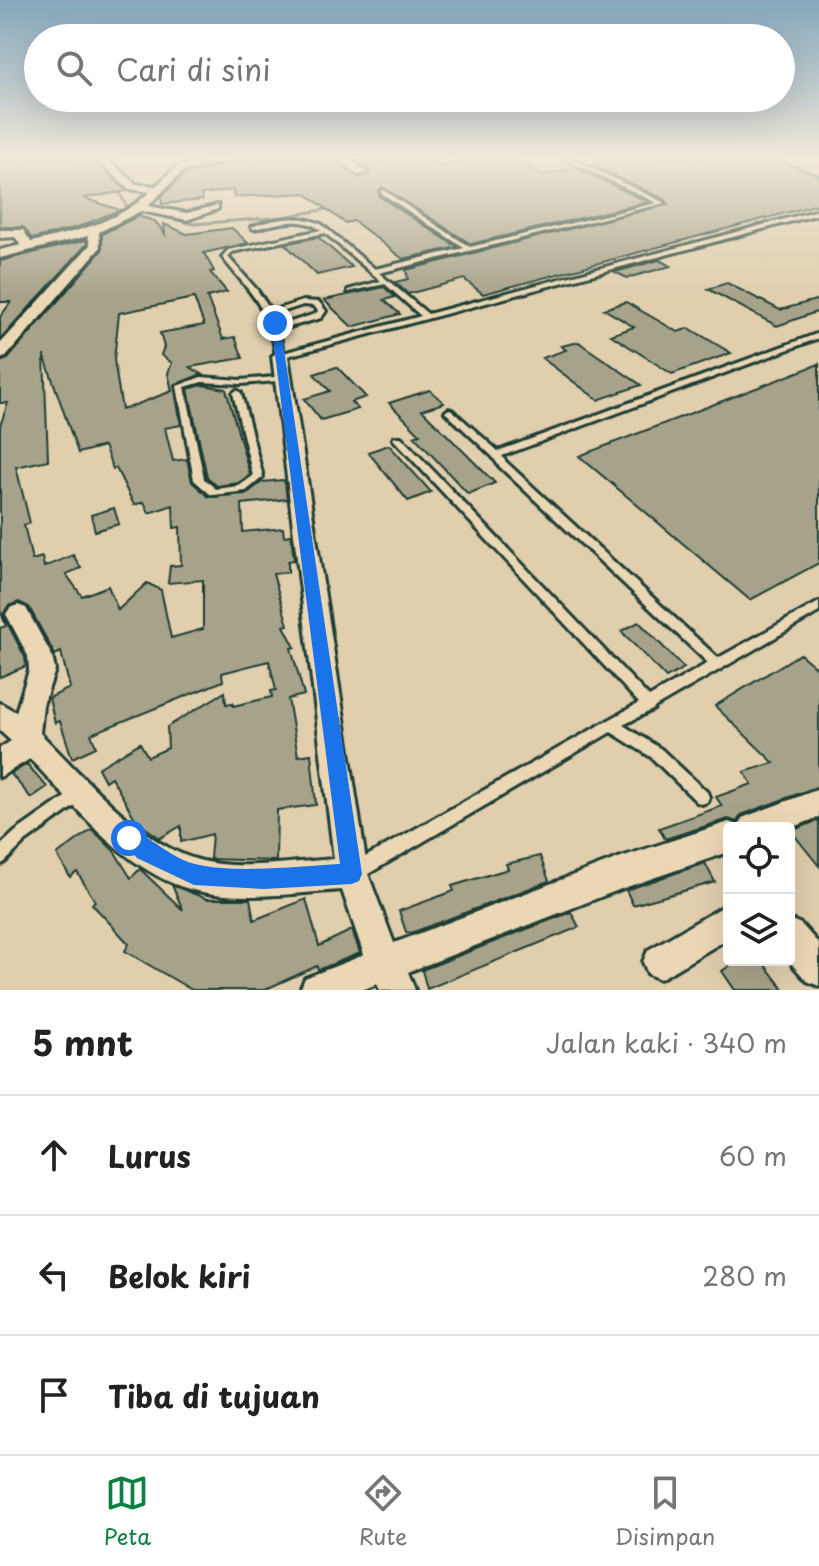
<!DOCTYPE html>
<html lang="id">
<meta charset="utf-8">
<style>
:root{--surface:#fff;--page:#f6f6f6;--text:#222;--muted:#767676;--line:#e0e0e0;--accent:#0b8043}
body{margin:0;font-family:"Playpen Sans",sans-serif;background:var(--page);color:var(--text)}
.controls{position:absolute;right:24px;bottom:24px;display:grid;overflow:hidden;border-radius:8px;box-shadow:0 8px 32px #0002}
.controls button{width:72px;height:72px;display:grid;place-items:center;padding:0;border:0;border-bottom:2px solid var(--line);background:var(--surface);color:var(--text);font:40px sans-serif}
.stop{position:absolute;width:24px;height:24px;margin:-18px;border:6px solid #1a73e8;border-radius:50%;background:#fff}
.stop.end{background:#1a73e8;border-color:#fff;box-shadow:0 2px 8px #0008}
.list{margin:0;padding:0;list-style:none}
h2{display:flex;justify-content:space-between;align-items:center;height:104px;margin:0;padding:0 32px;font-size:34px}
h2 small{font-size:26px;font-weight:400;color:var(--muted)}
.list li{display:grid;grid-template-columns:52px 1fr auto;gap:24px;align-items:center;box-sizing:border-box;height:120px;padding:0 32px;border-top:2px solid var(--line)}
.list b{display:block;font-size:30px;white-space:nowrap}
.list em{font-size:26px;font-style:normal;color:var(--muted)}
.icon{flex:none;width:44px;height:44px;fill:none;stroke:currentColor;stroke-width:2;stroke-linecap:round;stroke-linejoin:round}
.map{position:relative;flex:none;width:819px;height:990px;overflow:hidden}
.search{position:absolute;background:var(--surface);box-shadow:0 8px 32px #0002;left:24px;right:24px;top:24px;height:88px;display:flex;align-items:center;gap:20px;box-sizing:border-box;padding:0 28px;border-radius:44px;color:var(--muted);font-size:30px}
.sheet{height:464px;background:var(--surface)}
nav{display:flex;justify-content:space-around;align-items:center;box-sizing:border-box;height:112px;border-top:2px solid var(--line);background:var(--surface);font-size:22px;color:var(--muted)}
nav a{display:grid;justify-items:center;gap:4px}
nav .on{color:var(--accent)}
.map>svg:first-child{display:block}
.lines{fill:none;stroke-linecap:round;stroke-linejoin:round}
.stream{stroke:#63715f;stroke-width:3}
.building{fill:#a7a38a;stroke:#1f3d34;stroke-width:2;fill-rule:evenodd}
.lane-casing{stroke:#1f3d34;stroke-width:6}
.street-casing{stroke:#1f3d34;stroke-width:6}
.lane{fill:#ecd7b5;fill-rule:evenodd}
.street{fill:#ecd7b5;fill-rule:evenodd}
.route{fill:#1a73e8}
</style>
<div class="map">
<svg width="819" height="990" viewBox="0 0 819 990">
<rect width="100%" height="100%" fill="#e0cead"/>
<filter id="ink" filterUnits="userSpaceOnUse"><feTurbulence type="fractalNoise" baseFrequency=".0125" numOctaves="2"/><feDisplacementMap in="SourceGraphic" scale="16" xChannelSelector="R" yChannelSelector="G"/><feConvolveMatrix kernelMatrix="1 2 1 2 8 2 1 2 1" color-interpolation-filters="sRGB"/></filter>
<g filter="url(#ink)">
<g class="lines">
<!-- stream -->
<path class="stream" d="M10,158L25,159
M424,165L446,158
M116,186L127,207L194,224L283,217L333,208"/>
</g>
<!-- building -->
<path class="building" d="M30,158H92L127,191L84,198L120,210L78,227L32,239L23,227H0V161Z
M247,158H335L359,178L370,173L355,158L368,162L420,158L434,167L478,158H509L543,175L577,168L648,202L471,244L382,187L379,196L457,247L403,259L354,221L345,223L305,193L234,197L233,190L201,194L203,200L162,204L161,197L184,174Z
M594,158H772L819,175V204L483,294L464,279L408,294L395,282L408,279L406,270L668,204L666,200L592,165L598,164Z
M138,216L155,221L165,234L164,224L187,234L232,228L248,243L204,253L214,271L210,272L227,292L207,297L223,339L235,337L243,358L190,367L202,374L174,385L181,425L165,428L173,461L187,459L192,482L209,497L246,494L262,482L283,480L285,483L287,499L242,504L243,532L283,528L284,536L291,535L294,560L288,561V572L273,574L288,625L284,626L295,647L291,648L304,695L288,699L298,756L311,754L316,805L277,810L276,861L210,859L212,834L181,842V826L160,838L137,822L111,777L105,781L98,768L140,743L148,757L168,748L167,727L225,692L226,704L233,703V706L272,697L271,691L276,690L269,661L222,673L223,681L91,734L96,747L72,758L60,721L55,723L49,698L70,688L61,652L55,655L29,607L19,602L8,606L3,615L25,657L26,666L0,677V628L6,626L0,610V426L8,403H0V362L8,359L102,250V234ZM194,298L204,325L160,333L164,347L161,355L172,363L168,373L172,391L122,410L114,360L119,313ZM44,355L78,453L104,446L113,469L116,468L134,505L144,502L149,513L173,505L174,528L180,527L181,565L170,566L168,583L203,580V629L171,638L161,590L147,583L118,610L108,586L82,596L66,574L81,568L73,555L44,567L42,557L32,560L24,525L30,523L16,467L48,460Z
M318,237L352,267L317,275L285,244Z
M86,240L87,244L0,340V317L11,302H0V261Z
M659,260L671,266L627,278L615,272Z
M727,283L780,310L819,299V311L777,326L708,289Z
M384,287L395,297L384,300L400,314L352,327L324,300Z
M626,302L678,332L689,328L731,353L672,374L611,335L634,327L604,309Z
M579,342L584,346L641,385L598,400L542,358L566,350L561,346Z
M819,364V563L750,600L579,456Z
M337,367L366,397L351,402L358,409L321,420L304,399L330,391L314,374Z
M202,385L226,389L250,475L238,483L217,486L207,477L188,389Z
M430,390L444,403L422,410L495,483L468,494L414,436L420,434L389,403Z
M389,445L431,492L408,501L368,452Z
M114,508L119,524L95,531L91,515Z
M639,622L684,668L666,678L621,631Z
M800,654L819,670V786L741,815L737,822L728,819L665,839L659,828L722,806L716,797L752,784L744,772L774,763L715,706Z
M27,764L47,787L31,798L11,774Z
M819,820V866L791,831Z
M92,829L114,851L131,878L140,869L183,910L172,885L207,899H250L254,920L306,899L319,946L352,930L360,953L318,970L317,966L264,990H192L125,951L129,944L92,904L95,901L77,872L70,877L57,855Z
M540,856L549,881L411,933L406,932L399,911L454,891L452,886L508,869L506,864Z
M705,863L715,882L633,905L626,890Z
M571,912L579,927L427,989L422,970Z
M738,960H761L784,990H735L722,971Z"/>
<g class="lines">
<!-- lane casing -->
<g class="lane-casing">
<path id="lane" d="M563,158H570L665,203L379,273L428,314L819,210V214L280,358L276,356C270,309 250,292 222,257L228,250L321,230C301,215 276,224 254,229L251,227C272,219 299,214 321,224L375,269L464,248L381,193V191L383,190L470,247L657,203ZM325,233L381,281L348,290V292L385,284L421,316L283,353L279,330L321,318L326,311L319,302L303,301L271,311L257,290L228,257L232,252ZM303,305L314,306L318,311L315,314L278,326L273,315Z
M819,333V338L502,456L506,462L718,658L819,602V612L655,707L654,709L623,725L661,749L707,792L709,797L707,802L702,804L697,802L651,757L611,732L363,877L357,879L351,877L349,871L351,865L639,703L395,441L393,439L395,437H401L649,697L708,663L499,466L493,457L445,412L449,409L452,410L498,451Z
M285,376H288V380L241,384L202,382L185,387L204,479L216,489L239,486L253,476L233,393L237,390L241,393L263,477L246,491L214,495L210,494L194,480L177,386L201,377L241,380Z
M78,788L83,790L85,795L83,800L25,842L5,862L0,865V846L15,832Z"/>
</g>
<!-- street casing -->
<g class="street-casing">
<path id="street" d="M95,158H106L136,184L156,186L176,167L221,158H244L183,171L148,206L187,213L218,205V209L187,220L141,211L99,232L100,248L6,357L0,359V344L90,245L88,236L0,258V250L21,245L15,237L0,238V230H23L31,242C74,232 117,223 150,192L129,189Z
M338,158H350L367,173L358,175Z
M280,351L288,356L368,874L394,943L621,857L729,822L739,826L742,818L819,789V817L789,829L729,828V852L621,889L408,972L415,990H380L377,984L362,990H300L305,978L364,955L342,890C298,893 251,900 208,893C132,882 80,810 30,759L0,777V748L11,741L0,731V703L16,712L29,670L28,656L6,614L10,608L18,605L26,608L52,656L55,670L43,705L40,733C80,773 137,840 192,858C235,872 290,862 334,859L272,356Z
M729,903V938L660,979L648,974L643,962L648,950Z
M789,919L801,924L819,944V986L807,981L788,960Z"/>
</g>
<!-- lane -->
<use href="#lane" class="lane"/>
<!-- street -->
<use href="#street" class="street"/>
</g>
</g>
<!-- sky -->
<linearGradient id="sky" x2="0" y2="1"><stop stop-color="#85a7bc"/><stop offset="0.53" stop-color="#f1e9da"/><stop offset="1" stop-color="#f1e9da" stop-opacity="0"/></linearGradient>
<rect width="819" height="297" fill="url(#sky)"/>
<!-- route -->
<path class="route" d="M275,320L280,323L362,874L359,881L352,884L264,889L194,885L137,858L120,838L122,831L129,828C152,838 171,858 195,864C235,874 299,866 340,864L271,323Z"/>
</svg>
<div class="controls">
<button><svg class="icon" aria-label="locate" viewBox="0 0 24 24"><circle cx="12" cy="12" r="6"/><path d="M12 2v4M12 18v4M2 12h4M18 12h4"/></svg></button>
<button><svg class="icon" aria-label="layers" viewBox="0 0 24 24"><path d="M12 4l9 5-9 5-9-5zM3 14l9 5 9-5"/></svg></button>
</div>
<div class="stop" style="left:129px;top:838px"></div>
<div class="stop end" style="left:275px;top:323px"></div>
<div class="search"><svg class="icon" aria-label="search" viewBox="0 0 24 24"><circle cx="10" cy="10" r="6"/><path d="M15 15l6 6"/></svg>Cari di sini</div>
</div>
<section class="sheet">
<h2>5 mnt<small>Jalan kaki · 340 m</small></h2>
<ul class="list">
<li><svg class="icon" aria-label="ahead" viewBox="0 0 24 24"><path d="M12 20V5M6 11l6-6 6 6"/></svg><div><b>Lurus</b></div><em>60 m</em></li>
<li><svg class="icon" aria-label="left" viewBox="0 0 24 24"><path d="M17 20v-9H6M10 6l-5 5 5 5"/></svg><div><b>Belok kiri</b></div><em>280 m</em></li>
<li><svg class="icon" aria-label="arrive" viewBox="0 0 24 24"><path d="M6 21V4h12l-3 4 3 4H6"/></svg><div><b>Tiba di tujuan</b></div></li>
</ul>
</section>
<nav>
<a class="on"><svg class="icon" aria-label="map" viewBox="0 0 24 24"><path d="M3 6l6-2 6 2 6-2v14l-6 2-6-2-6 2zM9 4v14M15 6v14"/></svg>Peta</a>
<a><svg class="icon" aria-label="directions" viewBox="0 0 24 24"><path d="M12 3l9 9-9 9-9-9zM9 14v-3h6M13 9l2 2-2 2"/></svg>Rute</a>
<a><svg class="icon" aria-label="saved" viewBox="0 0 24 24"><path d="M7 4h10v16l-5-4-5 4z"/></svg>Disimpan</a>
</nav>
